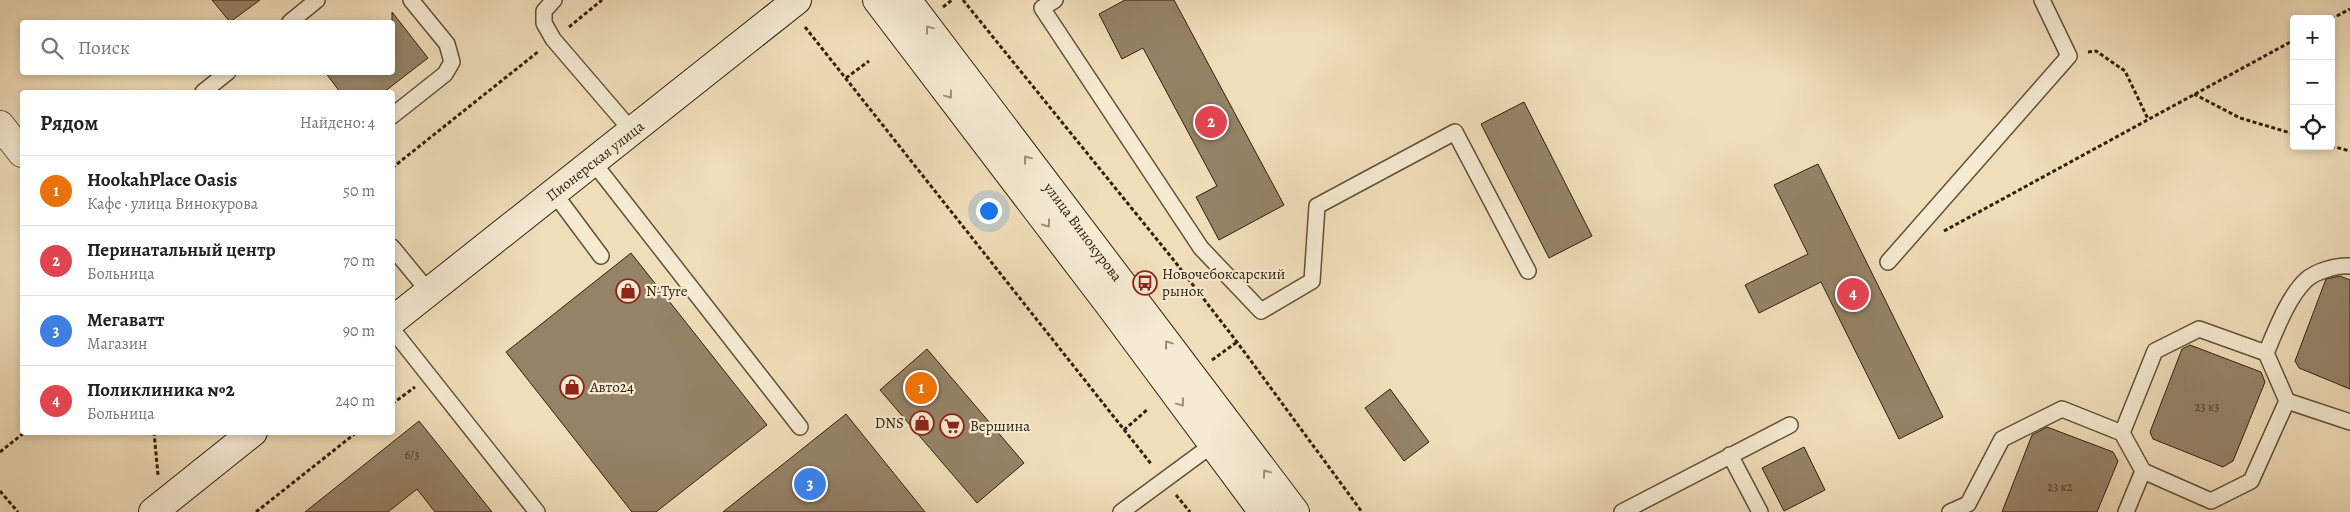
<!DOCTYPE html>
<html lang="ru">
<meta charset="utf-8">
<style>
:root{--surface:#fff;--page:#f2f2f2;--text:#202124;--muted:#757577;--line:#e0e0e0;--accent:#ea580c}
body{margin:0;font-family:Alegreya,serif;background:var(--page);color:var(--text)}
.controls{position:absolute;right:15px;top:15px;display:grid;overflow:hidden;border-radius:5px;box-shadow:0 2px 8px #0003}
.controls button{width:45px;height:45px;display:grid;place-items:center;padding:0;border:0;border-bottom:1px solid var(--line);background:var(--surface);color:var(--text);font:25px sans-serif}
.you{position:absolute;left:988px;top:210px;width:18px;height:18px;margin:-12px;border:4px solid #fff;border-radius:50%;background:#1a73e8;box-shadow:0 0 0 8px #1a73e833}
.badge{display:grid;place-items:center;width:32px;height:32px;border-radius:50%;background:var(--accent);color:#fff;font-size:16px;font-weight:700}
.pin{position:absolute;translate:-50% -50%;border:2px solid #fff;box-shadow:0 1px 5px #0006}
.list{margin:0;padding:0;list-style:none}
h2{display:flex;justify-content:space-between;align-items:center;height:65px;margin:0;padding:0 20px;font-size:21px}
h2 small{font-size:16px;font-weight:400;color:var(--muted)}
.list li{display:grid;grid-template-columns:32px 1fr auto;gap:15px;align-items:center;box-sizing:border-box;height:70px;padding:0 20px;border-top:1px solid var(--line)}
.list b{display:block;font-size:19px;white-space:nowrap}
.list p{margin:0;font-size:16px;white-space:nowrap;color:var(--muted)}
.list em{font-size:16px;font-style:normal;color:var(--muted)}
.icon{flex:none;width:28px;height:28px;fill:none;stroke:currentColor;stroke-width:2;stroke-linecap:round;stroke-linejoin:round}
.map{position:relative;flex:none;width:2350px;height:512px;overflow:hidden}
.search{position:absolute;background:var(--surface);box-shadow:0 2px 8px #0003;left:20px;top:20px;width:375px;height:55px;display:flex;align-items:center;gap:12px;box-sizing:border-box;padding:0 18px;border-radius:5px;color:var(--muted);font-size:19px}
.panel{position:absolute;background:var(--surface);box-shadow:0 2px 8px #0003;left:20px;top:90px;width:375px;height:345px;border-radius:5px}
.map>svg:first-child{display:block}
.building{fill:#958367;stroke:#32200d}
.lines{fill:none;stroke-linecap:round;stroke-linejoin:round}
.service-casing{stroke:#625038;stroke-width:18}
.minor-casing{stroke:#625038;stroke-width:30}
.secondary-casing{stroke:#32200d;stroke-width:30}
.path{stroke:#32200d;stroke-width:3;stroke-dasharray:4 2.5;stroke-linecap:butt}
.service{stroke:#f5ead2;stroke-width:15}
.minor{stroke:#f5ead2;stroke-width:28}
.secondary{stroke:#f5ead2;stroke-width:28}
.oneway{stroke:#9d8f79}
.labels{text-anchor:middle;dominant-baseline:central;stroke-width:4.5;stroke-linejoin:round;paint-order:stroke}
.number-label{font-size:12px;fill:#4b3924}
.street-label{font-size:15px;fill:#32200d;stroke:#f5ead2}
.poi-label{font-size:15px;fill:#32200d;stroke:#f5ead2;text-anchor:start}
</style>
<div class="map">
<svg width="2350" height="512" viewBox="0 0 2350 512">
<rect width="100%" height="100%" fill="#f0deba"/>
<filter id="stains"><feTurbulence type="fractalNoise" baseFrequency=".004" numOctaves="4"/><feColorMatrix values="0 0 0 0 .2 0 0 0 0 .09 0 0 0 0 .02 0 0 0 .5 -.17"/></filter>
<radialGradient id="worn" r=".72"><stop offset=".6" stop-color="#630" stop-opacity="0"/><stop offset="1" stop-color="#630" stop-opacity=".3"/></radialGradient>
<!-- building -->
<path class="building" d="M212,0H260L230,22Z
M1125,0H1174L1284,205L1219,240L1196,197L1217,186L1143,48L1122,59L1099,14Z
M392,12L428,58L384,92H340L325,72H392Z
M1524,102L1592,236L1549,258L1481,124Z
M1818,164L1943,417L1899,439L1821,282L1759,313L1745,285L1808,254L1774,185Z
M631,253L767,425L656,512H632L506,352Z
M2340,276L2350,280V389L2299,368L2295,361L2326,279Z
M2190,345L2261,372L2265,382L2233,461L2223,467L2153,439L2150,432L2182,349Z
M927,349L1024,463L977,503L880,390Z
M1390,389L1429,442L1404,461L1365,408Z
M846,414L925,512H723Z
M419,421L492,512H435L417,489L388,512H305Z
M2047,427L2113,452L2118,461L2097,512H2002L2032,435Z
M1804,447L1825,490L1784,511L1762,468Z"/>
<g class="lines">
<!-- service casing -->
<g class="service-casing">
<path id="service" d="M554,0L544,11V23L553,39L632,131
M1055,0L1042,8L1201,248L1261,311L1312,281L1317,206L1455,132L1528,271
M290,22L317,0
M203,92L228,72
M392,116L445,74L452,62L447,44L411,0
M593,162L800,427
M554,193L601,256
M392,247L429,292
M1888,262L2069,56L2042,0
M392,329L537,512
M2266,353C2276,330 2288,297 2306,280C2316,271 2337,265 2350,266
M2122,433L2155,351L2199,329L2266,353L2287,401L2350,422
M1730,455L1760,512
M1121,512L1212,445
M1622,512L1790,425
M1950,512L1968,504L2002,439L2062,409L2122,433L2143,471L2211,501L2251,481L2287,401
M2126,512L2143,471"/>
</g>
<!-- minor casing -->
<g class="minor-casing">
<path id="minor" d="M0,125L22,153"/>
</g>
<!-- secondary casing -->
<g class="secondary-casing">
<path id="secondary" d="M877,0L1111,307L1263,512
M907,0L1295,512
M392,321L797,0
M153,512L253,432"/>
</g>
<!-- path -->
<path class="path" d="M963,0L1176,263L1237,342L1362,512
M943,7L952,0
M2331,19L2350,9
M569,27L602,0
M805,27L1152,465
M2088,52L2096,51L2125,71L2148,119
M846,78L869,61
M2194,94L2240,118L2294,134
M2331,146L2350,151
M392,168L539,51
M1944,231L2294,40
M1212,360L1237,342
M392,404L415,387
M1124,430L1148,409
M154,432L158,475
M0,452L25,432
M0,491L18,512
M1176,495L1190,512
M256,512L357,432"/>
<!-- service -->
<use href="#service" class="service"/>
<!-- minor -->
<use href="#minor" class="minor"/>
<!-- secondary -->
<use href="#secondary" class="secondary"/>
</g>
<!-- one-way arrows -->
<defs><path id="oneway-chevron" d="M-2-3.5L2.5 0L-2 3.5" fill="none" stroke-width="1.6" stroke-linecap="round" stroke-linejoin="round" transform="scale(1.25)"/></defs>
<g class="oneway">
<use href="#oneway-chevron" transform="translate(929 29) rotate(-127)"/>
<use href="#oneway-chevron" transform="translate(949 95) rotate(53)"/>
<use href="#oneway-chevron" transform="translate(1027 159) rotate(-127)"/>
<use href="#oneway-chevron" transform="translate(1047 224) rotate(53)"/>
<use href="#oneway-chevron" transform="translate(1168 344) rotate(-127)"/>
<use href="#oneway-chevron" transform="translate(1181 403) rotate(53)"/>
<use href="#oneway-chevron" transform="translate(1266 473) rotate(-127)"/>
</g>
<!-- icons -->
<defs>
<g id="bus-ring" transform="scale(1.25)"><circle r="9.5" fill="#f5ead2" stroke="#8f2418" stroke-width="1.5"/><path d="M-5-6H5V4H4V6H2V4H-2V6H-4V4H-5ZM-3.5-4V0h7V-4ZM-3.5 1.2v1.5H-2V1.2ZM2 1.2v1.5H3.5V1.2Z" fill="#8f2418"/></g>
<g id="shop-ring" transform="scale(1.25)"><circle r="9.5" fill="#f5ead2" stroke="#8f2418" stroke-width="1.5"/><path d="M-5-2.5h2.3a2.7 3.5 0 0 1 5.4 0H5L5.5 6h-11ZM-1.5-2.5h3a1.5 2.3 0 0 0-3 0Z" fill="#8f2418"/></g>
<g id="supermarket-ring" transform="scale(1.25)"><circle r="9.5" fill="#f5ead2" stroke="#8f2418" stroke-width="1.5"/><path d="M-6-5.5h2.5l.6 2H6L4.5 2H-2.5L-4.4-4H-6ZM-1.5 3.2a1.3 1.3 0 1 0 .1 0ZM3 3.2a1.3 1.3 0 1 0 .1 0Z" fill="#8f2418"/></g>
</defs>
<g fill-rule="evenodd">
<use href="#bus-ring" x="1145" y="283"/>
<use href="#shop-ring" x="628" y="291"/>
<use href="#shop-ring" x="572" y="387"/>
<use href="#shop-ring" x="922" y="423"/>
<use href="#supermarket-ring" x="952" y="426"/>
</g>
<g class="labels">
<!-- number labels -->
<g class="number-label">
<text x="2207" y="407">23 к3</text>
<text x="412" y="455">6/3</text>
<text x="2060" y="487">23 к2</text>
</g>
<!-- street labels -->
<g class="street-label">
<text transform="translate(595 161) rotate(-38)">Пионерская улица</text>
<text transform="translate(1083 232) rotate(53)">улица Винокурова</text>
</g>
<!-- poi labels -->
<g class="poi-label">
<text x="1162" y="274">Новочебоксарский<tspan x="1162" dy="17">рынок</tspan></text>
<text x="646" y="291">N-Tyre</text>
<text x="590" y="387">Авто24</text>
<text x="904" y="423" text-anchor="end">DNS</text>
<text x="970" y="426">Вершина</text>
</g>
</g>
<rect width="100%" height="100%" filter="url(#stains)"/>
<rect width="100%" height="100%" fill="url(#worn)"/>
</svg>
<div class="controls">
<button>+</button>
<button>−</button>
<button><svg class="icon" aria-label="locate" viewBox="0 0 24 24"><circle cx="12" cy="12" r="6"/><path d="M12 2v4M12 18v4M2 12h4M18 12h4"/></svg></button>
</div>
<div class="you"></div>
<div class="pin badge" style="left:921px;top:388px;background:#e8710a">1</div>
<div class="pin badge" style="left:1211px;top:122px;background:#e0444e">2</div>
<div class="pin badge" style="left:810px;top:484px;background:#3f7fe0">3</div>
<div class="pin badge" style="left:1853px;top:294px;background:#e0444e">4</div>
<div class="search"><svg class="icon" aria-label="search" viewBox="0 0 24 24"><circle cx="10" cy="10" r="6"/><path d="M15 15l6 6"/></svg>Поиск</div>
<section class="panel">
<h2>Рядом<small>Найдено: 4</small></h2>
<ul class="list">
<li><span class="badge" style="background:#e8710a">1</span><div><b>HookahPlace Oasis</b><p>Кафе · улица Винокурова</p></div><em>50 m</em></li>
<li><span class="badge" style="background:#e0444e">2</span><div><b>Перинатальный центр</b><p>Больница</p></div><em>70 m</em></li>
<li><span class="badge" style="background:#3f7fe0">3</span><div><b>Мегаватт</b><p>Магазин</p></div><em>90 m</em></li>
<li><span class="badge" style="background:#e0444e">4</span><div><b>Поликлиника №2</b><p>Больница</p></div><em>240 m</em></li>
</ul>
</section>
</div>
